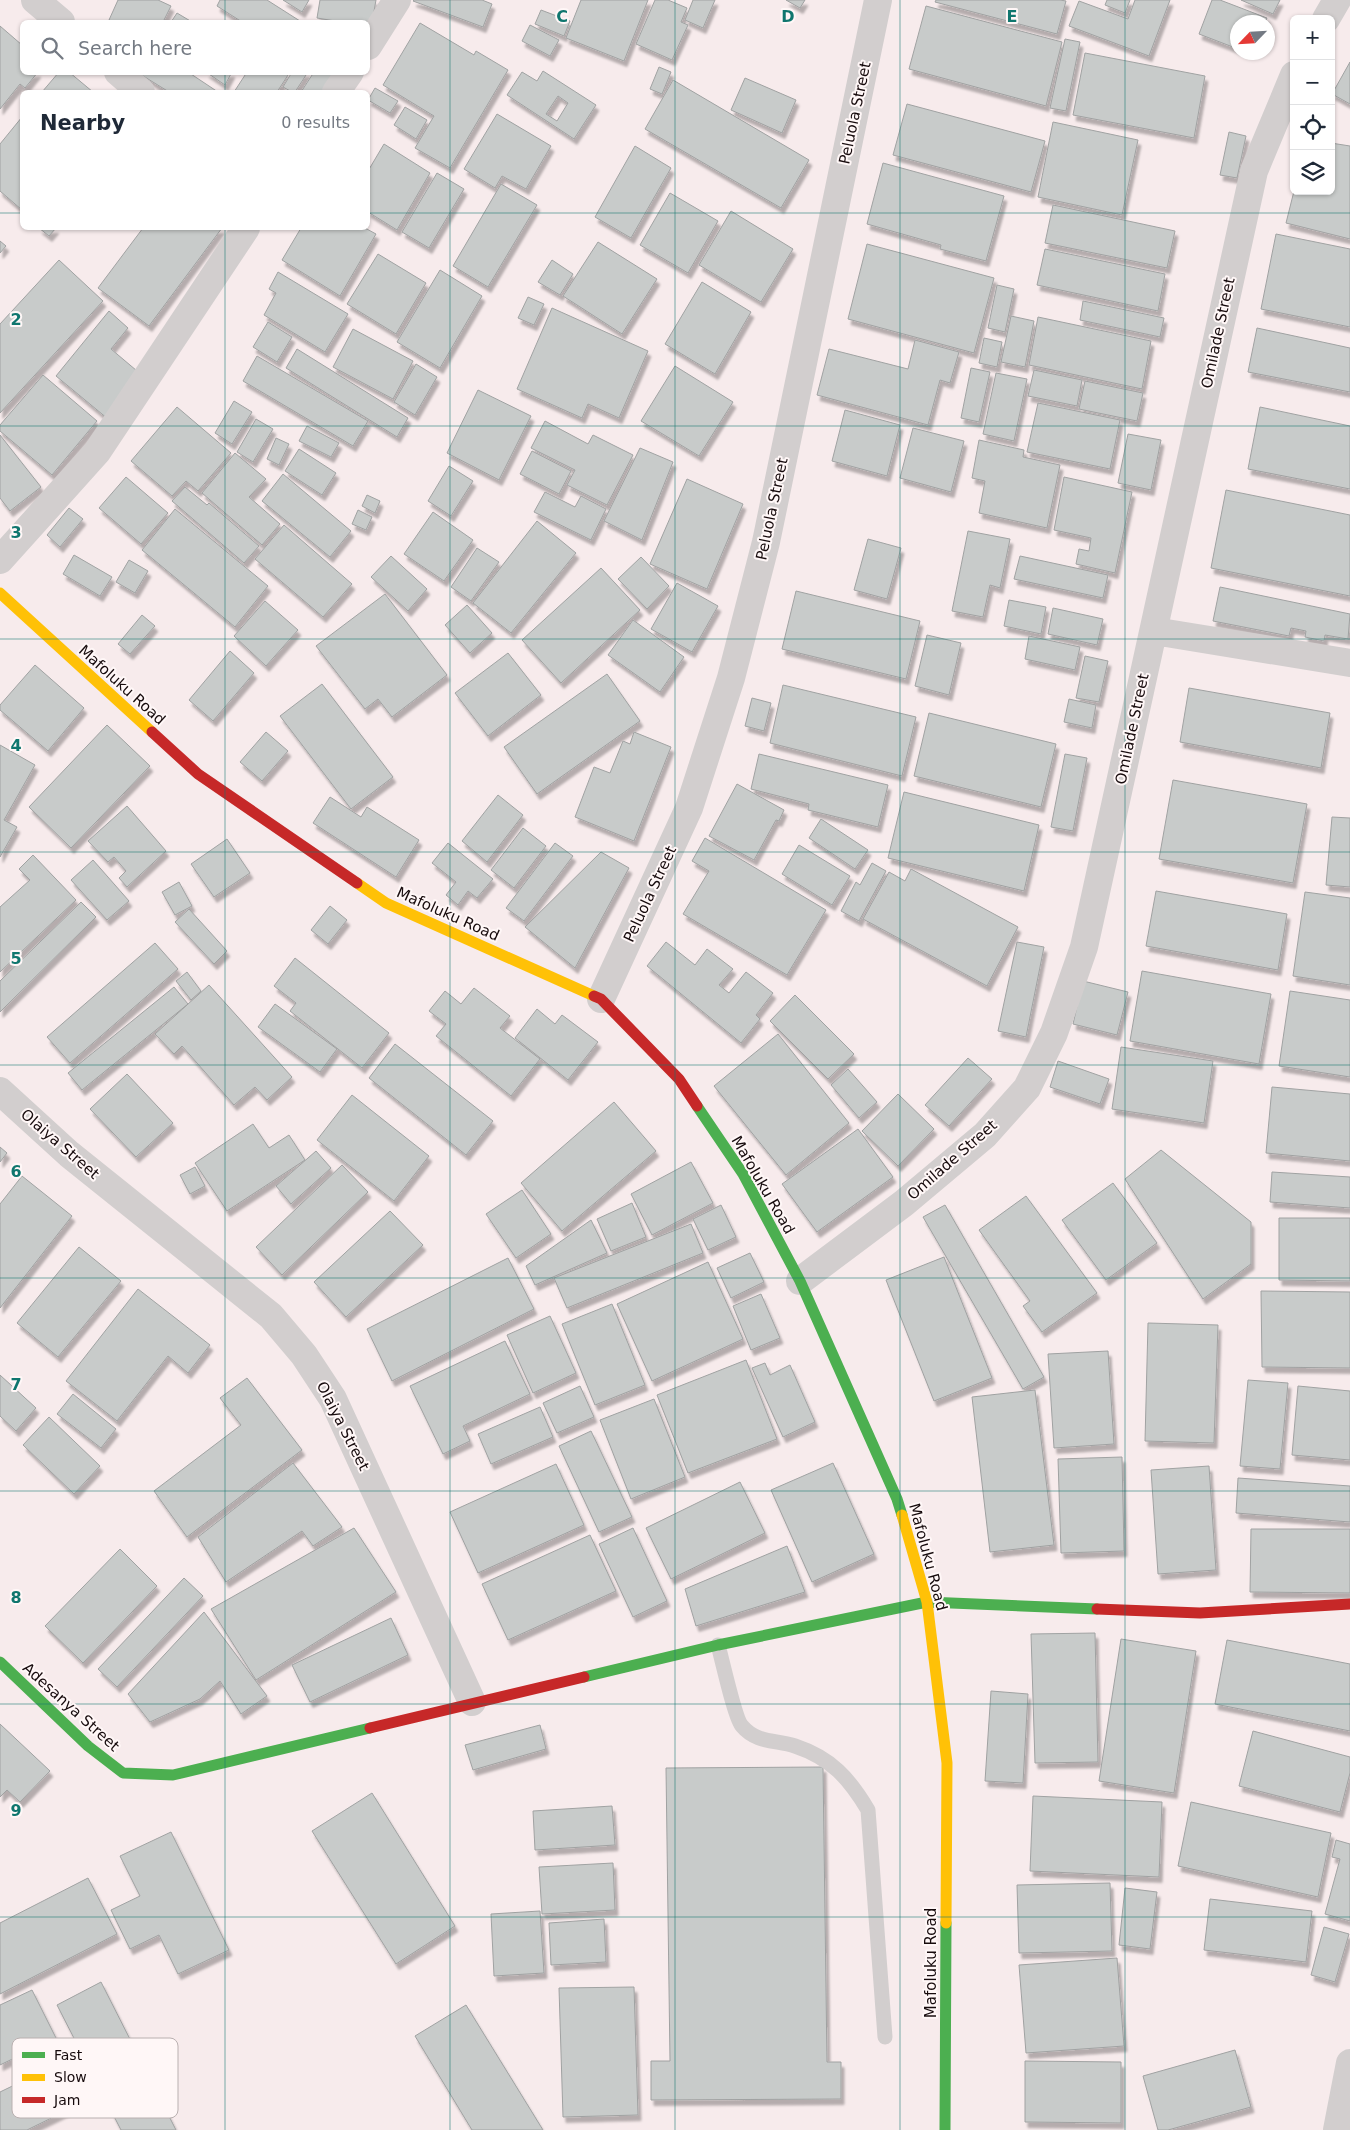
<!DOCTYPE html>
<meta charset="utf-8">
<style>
:root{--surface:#fff;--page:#f2f2f3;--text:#1f2937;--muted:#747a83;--line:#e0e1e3}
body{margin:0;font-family:"DejaVu Sans",sans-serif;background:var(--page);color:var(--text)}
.controls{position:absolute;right:15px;top:15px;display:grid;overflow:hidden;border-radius:8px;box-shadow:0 1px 4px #0004}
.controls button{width:45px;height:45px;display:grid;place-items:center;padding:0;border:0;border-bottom:1px solid var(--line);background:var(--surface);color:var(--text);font:25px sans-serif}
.compass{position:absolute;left:1230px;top:15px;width:45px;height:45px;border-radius:50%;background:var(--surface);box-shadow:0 1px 4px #0004;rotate:245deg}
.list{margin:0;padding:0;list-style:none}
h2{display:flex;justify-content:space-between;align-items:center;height:65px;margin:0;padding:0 20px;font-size:21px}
h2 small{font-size:16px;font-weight:400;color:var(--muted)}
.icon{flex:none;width:28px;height:28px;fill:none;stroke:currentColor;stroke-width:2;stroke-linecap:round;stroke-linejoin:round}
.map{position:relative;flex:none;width:1350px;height:2130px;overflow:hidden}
.search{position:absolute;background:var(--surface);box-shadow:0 1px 4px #0004;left:20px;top:20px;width:350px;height:55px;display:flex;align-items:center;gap:12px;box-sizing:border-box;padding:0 18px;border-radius:8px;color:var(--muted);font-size:19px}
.panel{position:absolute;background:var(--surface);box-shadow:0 1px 4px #0004;left:20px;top:90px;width:350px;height:140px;border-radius:8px}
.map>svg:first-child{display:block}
.building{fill:#c8cbca;stroke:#a0a2a2;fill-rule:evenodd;filter:url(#shadow)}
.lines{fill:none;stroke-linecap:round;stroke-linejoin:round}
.lane{stroke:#d2cece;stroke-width:15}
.street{stroke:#d2cece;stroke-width:28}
.fast{stroke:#4caf50;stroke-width:11}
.slow{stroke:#ffc107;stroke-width:11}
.jam{stroke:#c62828;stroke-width:11}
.grid{fill:none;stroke:#0f766e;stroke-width:1;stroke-opacity:0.55}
.labels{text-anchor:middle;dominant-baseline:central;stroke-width:4;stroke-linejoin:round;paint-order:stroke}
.street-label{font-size:15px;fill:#160a0c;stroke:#fff7f7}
.key{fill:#fff7f7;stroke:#b9b0b0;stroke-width:1}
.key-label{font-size:14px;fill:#160a0c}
.grid-label{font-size:16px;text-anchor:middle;font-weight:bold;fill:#0f766e;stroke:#fff7f7;stroke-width:4;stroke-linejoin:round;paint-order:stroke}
</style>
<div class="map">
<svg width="1350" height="2130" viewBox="0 0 1350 2130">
<defs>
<filter id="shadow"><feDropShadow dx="3" dy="5.5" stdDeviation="1" flood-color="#0004"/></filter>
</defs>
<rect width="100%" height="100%" fill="#f7ebec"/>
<!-- building -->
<path class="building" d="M118,0H158L171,6L163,22H115L109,20Z
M220,0H267L300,21L242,22L217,6Z
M283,0H309L302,12Z
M320,0H376L371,28L368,22H341L317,18Z
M414,0H482L492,4L483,27L413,1Z
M581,0H648L624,61L566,38Z
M655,0H668L687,8L681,22L688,25L672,60L636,44Z
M693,0H715L703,28L685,20Z
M786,0H805L800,8Z
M936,0H1060L1066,1L1057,34L935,2Z
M1107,0H1130L1125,13L1105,5Z
M1135,0H1170L1149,56L1069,26L1079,1L1128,19Z
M1212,0H1220L1267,18L1265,22H1238V49L1199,34Z
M1241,0H1280L1273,14Z
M926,6L1062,42L1046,106L909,69Z
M541,10L570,21L564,36L535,24Z
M177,13L192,22H171Z
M420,23L474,55L476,51L508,70L450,168L415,148L434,116L383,85Z
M530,25L559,40L550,56L522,41Z
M0,26L22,45V72H38L25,88L20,84L0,109Z
M1065,39L1080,42L1066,111L1050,108Z
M1085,53L1205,76L1194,138L1073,115Z
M1350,62V104L1332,94Z
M659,67L671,72L662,94L650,89Z
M543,71L596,105L574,139L507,95L522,72L537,81ZM558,96L568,103L557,121L546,114Z
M59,72H69L93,92H42Z
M142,72H188L218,92H169L140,74Z
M206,72H232L225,85Z
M247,72H290L277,92H234Z
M292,72H308L295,92H292L283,87Z
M314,72H339L326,92H301Z
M745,78L796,100L782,133L731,110Z
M673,80L809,160L781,208L645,129Z
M375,88L398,101L390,113L368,100Z
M907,104L1045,141L1031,192L893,155Z
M405,107L427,120L416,139L394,125Z
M497,114L551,146L526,189L502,176L495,188L464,169Z
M22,117V210L0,191V144Z
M1053,122L1138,140L1122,215L1038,197Z
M1229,132L1246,136L1237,178L1220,175Z
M1331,143L1350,146V239L1286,223L1294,191H1331Z
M384,144L430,173L397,230L368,212V171Z
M635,146L671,168L631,238L595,217Z
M883,163L1004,196L986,261L940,249L941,245L867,224Z
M437,173L464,189L429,248L402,232Z
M501,184L537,205L488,287L453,266Z
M670,193L718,221L688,273L640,245Z
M1053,205L1175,231L1167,268L1045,243Z
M731,211L793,249L761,302L699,265Z
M39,228H56L49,236Z
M143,228H222L149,326L98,288Z
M301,228H365L376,234L340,296L282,260Z
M1276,234L1350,249V327L1261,309Z
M0,241L6,246L0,253Z
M598,242L657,279L622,334L563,296Z
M867,244L994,278L974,353L848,319Z
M1045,249L1165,274L1158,311L1037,285Z
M378,254L426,283L396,334L347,304Z
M59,260L103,301L0,413V324Z
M552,260L573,274L560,295L538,282Z
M440,270L482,296L440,368L397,342Z
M278,272L348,314L325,352L264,315L276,293L269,289Z
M702,282L751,312L715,374L665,344Z
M997,285L1014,289L1005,332L988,328Z
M528,297L544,304L534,325L518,318Z
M1083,301L1164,318L1160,337L1080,320Z
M552,308L648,351L619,418L588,404L582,418L517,389Z
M109,311L128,328L111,349L143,376L108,419L56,376Z
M1011,316L1034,321L1025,367L1001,362Z
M1038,317L1151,341L1142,389L1029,365Z
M268,322L292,337L277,362L253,347Z
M1257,328L1350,348V392L1248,372Z
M353,329L413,361L393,399L333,367Z
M984,338L1002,342L997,367L979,363Z
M915,340L959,352L950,383L940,380L928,425L817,395L829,349L908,369Z
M297,349L408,418L397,437L286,368Z
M257,356L368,421L353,446L243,381Z
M416,364L437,377L415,415L394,402Z
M675,366L733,402L699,456L641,421Z
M971,368L990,372L979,422L961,418Z
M1034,370L1082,380L1077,406L1028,396Z
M996,373L1027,379L1014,441L983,434Z
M43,375L97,421L52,475L0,431V425Z
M1085,381L1143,393L1137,421L1079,409Z
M478,390L531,416L499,480L447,453Z
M234,401L252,412L232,444L215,433Z
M1038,403L1120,420L1110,469L1027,452Z
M177,407L231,453L198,491L186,481L172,496L131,461Z
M1260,407L1350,426V489L1248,469Z
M845,410L900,425L887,476L832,461Z
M256,419L273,429L253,462L237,452Z
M545,421L588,444L593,435L633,455L607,505L567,485L575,470L531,448Z
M307,426L339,443L331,457L299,441Z
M913,428L964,441L951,492L900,478Z
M1128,434L1161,440L1151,490L1118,483Z
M0,435L41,487L10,511L0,498Z
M276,438L289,444L279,465L267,459Z
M979,440L1024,450L1023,457L1060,465L1047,528L979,513L985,481L972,478Z
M640,448L673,462L642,540L604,521Z
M299,449L336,473L322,495L285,471Z
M532,451L571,471L559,494L520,474Z
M235,453L266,479L249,497L280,524L262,545L202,493Z
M449,466L473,481L451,516L428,501Z
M283,474L351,531L330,557L262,501Z
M126,477L168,513L141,544L99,508Z
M1064,477L1132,492L1115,573L1076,564L1079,549L1089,551L1091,538L1054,530Z
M687,479L743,504L707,589L650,564Z
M185,487L207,505L209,503L259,546L244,563L172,501Z
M1226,490L1350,515V596L1211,568Z
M545,492L575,507L581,496L606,509L591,540L534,512Z
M367,495L380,501L375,513L362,506Z
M69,508L83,519L60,547L47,535Z
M175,509L268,586L235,627L142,550Z
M358,510L372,517L366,530L352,524Z
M433,512L473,540L444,581L404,554Z
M537,521L576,553L511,633L473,603Z
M284,525L352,584L323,617L255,559Z
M968,531L1010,539L1000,588L990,585L983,617L952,611Z
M868,539L901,548L887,599L854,590Z
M477,548L499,562L471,601L451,587Z
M74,555L112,577L100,596L63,574Z
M391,556L427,589L408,611L371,577Z
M1020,556L1108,575L1103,598L1014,579Z
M641,557L669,586L647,609L618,579Z
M129,560L148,571L135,593L116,582Z
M601,568L640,610L561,683L522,640Z
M677,583L718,606L692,652L651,629Z
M1220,587L1350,614L1348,639L1325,635L1324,641L1305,637L1306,631L1291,628L1289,636L1213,621Z
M796,591L920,621L906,679L782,649Z
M385,594L447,675L392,717L378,699L365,709L316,646Z
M1009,600L1046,607L1041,634L1004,626Z
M265,601L298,630L266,666L234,636Z
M467,605L492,633L470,653L445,625Z
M1053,608L1103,619L1097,645L1048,634Z
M142,615L155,626L130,654L118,644Z
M633,620L684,657L660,692L608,655Z
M927,635L961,643L949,695L915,686Z
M1029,636L1080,647L1075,670L1025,659Z
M230,651L254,673L213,721L189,700Z
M508,653L541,695L488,736L455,693Z
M1085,656L1108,661L1099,702L1076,698Z
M35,665L84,708L48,751L0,710V705Z
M607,674L640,721L537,794L504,747Z
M322,684L393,777L351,809L280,716Z
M783,685L916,717L902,776L770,743Z
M1189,688L1330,713L1321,768L1180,742Z
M752,698L771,703L764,731L745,726Z
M1069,699L1096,705L1092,728L1064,722Z
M929,713L1056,744L1041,807L914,776Z
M107,725L150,766L71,848L29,807Z
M266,732L288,751L262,781L240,762Z
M634,732L671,747L634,841L575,817L594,767L610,773L623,741L630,744Z
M0,745L35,765L4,820L17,827L0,857Z
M759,754L888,785L878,827L808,810L809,804L751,789Z
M1065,754L1087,758L1073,831L1051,827Z
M1173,780L1307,804L1293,883L1159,859Z
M737,784L784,810L779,821L776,820L754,860L709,836Z
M904,792L1039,825L1024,891L888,858Z
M498,795L523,815L487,862L462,841Z
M330,797L361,817L367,807L419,840L396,877L313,823Z
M127,806L166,851L127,887L119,878L126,871L114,857L108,862L88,841Z
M1332,817L1350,818V887L1326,885Z
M821,819L868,850L855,869L809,838Z
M523,828L546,846L514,888L491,870Z
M705,838L826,910L787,975L683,914L709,871L692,861Z
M227,839L250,873L214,897L191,864Z
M448,843L493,879L477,898L468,891L458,905L446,895L456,882L432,863Z
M555,843L573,856L524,921L506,908Z
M799,845L850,876L832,905L782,874Z
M601,852L629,868L575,968L525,927Z
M33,855L76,900L0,972V907L30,880L19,869Z
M93,860L129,901L107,920L71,880Z
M872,863L886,871L859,921L841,911L856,882L860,885Z
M911,869L1018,927L987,986L863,919L889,872L905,881Z
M179,882L192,906L175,915L162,892Z
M1156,891L1287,914L1278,970L1146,946Z
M1305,892L1350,898V985L1293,976Z
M81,902L96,917L0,1012V981Z
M330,906L347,920L328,944L311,930Z
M189,909L227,951L214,964L175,922Z
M666,942L695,965L707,949L733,969L719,985L729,993L746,972L773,993L756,1015L760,1019L741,1043L647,966Z
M1017,942L1044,947L1026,1037L998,1031Z
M155,943L178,969L70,1063L47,1037Z
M295,958L389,1033L362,1068L290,1011L296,1003L274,986Z
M1142,971L1271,994L1259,1064L1130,1041Z
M187,972L201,991L191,1000L176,981Z
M1083,981L1128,992L1117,1035L1073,1024Z
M209,985L292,1077L267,1100L255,1087L234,1105L182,1046L174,1054L155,1034Z
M174,987L188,1004L82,1090L68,1073Z
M474,988L510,1016L500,1028L540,1059L511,1096L436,1036L446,1024L429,1011L445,991L461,1004Z
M1290,991L1350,1000V1077L1279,1066Z
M795,995L854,1054L828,1079L770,1021Z
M275,1004L337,1049L320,1072L258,1027Z
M537,1009L555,1024L562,1015L598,1042L568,1080L515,1038Z
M778,1034L849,1123L786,1175L714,1086Z
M395,1044L493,1121L466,1155L369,1078Z
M1121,1047L1213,1061L1204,1123L1112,1109Z
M968,1058L992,1079L949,1126L925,1105Z
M1058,1061L1109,1079L1100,1104L1050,1087Z
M848,1069L877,1102L859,1118L831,1085Z
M127,1074L173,1123L136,1157L90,1109Z
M1272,1087L1350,1094V1161L1266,1153Z
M898,1094L934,1129L898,1166L862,1131Z
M352,1095L429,1156L394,1201L317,1140Z
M614,1102L656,1151L562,1231L521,1183Z
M253,1124L269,1148L289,1135L305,1160L227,1211L195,1163Z
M858,1129L893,1177L817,1232L782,1184Z
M0,1147L7,1153L0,1162Z
M1161,1150L1251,1222V1264L1203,1299L1125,1179Z
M316,1151L331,1168L291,1204L276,1186Z
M691,1162L713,1203L652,1235L631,1194Z
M342,1165L368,1192L282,1275L256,1247Z
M195,1167L205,1186L190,1194L180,1175Z
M1272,1172L1350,1177V1208L1270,1202Z
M22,1176L72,1216L0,1308V1204Z
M1113,1183L1157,1243L1106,1280L1062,1220Z
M522,1190L551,1234L516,1258L486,1214Z
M1026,1196L1097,1293L1042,1332L1023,1306L1030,1301L979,1230Z
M632,1203L646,1237L611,1251L597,1219Z
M721,1205L736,1237L708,1250L693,1219Z
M945,1205L1044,1377L1023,1389L923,1217Z
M390,1211L423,1245L346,1317L314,1282Z
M1279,1218H1350V1281L1279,1280Z
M591,1220L607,1253L535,1285L526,1266Z
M691,1224L703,1253L567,1308L554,1278Z
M79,1247L121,1281L58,1357L17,1323Z
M750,1253L764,1282L731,1298L717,1268Z
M944,1257L992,1378L934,1401L886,1280Z
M508,1258L534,1309L392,1381L367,1329Z
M708,1262L743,1339L652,1381L617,1304Z
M138,1289L210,1345L188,1373L168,1356L117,1421L66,1381Z
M1261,1291L1350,1292V1368L1262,1367Z
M761,1294L780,1338L751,1350L733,1306Z
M612,1304L645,1385L595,1405L562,1324Z
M550,1316L576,1373L533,1393L507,1335Z
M1148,1323L1218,1325L1214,1443L1145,1441Z
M505,1341L530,1394L463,1426L470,1441L443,1454L410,1386Z
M1108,1351L1114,1444L1054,1448L1048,1354Z
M746,1360L777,1439L688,1473L657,1395Z
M765,1363L770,1375L790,1365L815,1422L783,1437L752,1368Z
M0,1375L36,1408L16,1431L0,1416Z
M247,1378L302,1450L187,1537L154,1491L241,1425L220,1398Z
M1248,1380L1288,1383L1280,1469L1240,1466Z
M580,1386L594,1417L557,1433L543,1403Z
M1298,1386L1350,1391V1460L1292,1455Z
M1035,1390L1054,1545L990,1552L972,1397Z
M73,1394L116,1429L101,1448L57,1414Z
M654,1399L685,1477L631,1499L600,1420Z
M540,1407L553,1437L491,1464L478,1434Z
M49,1417L100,1466L74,1494L23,1445Z
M591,1431L632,1517L599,1532L559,1446Z
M1122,1457L1124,1551L1061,1553L1058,1459Z
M293,1463L342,1527L313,1546L302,1531L226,1582L198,1537Z
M833,1463L874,1554L812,1582L771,1490Z
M556,1464L584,1525L478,1573L450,1512Z
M1209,1466L1216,1570L1158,1574L1151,1470Z
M1238,1478L1350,1486V1522L1236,1513Z
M740,1482L765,1533L671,1579L646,1528Z
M354,1528L396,1592L256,1680L211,1609Z
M633,1528L667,1601L633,1617L599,1544Z
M1251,1529H1350V1593L1250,1592Z
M590,1535L616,1591L508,1640L482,1584Z
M787,1546L805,1592L696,1626L685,1589Z
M120,1549L157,1586L83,1663L45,1626Z
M184,1578L203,1596L117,1687L98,1669Z
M204,1612L267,1696L241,1714L220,1681L200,1699L150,1722L128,1694Z
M391,1618L408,1655L310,1702L292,1665Z
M1095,1633L1098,1762L1035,1763L1031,1634Z
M1121,1639L1196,1651L1174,1793L1099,1781Z
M1227,1640L1350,1664V1731L1215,1704Z
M991,1691L1028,1694L1023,1783L985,1781Z
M0,1724L50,1771L20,1802L7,1790L0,1797Z
M540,1725L546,1749L473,1770L465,1745Z
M1253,1731L1350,1757V1773L1340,1812L1239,1786Z
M823,1767L827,2062H841V2099L651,2100V2061H670L666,1768Z
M372,1793L455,1926L396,1964L312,1831Z
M1033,1796L1162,1802L1159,1877L1030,1871Z
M1191,1802L1331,1833L1318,1897L1178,1866Z
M612,1806L615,1845L535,1850L533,1811Z
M171,1832L229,1950L178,1974L159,1935L130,1949L111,1910L140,1896L120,1856Z
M1336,1840L1350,1844V1921L1325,1914L1340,1859L1332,1857Z
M613,1863L615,1910L542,1914L539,1867Z
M88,1878L117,1934L0,1994V1923Z
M1110,1883L1112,1951L1019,1953L1017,1885Z
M1125,1888L1157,1892L1150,1949L1119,1945Z
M1210,1899L1312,1911L1306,1962L1204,1950Z
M540,1911L544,1973L494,1976L491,1914Z
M604,1919L606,1962L551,1965L549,1923Z
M1324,1927L1349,1934L1335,1982L1311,1975Z
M1117,1958L1124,2046L1026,2053L1019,1965Z
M101,1982L176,2130H121L57,2005Z
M634,1987L638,2115L563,2117L559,1988Z
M32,1990L56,2038L0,2065V2005Z
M466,2005L543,2130H472L415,2036Z
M1235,2050L1251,2107L1168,2130H1158L1143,2076Z
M1025,2061L1121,2062V2123L1025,2122Z
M60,2063L80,2104L27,2130H0V2092Z"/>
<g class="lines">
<!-- lane -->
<path class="lane" d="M718,1645C722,1659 735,1719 742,1726C756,1743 776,1740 795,1746C831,1758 849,1778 868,1810L885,2037"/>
<!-- street -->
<path class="street" d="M35,0L61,22
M1326,19L1337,0
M368,46L397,0
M118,72L141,92
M336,92L350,72
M0,560L97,452L246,228
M1154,631L1350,663
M601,999L689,808L731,678L766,542L878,0
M0,1091L69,1154L271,1316L304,1355L333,1399L472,1702
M800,1281L904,1203L985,1135L1027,1088L1054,1033L1084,947L1254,171L1294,75
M1337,2130L1350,2063"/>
<!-- fast -->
<path class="fast" d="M697,1106L743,1174L800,1281L897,1499L902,1515
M0,1662L88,1746L123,1773L173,1775L370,1728
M584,1677L718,1645L927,1602L1097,1609
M945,2130L946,1923"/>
<!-- slow -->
<path class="slow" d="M0,593L152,732
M357,883L386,903L594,996
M902,1515L927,1602L947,1763L946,1923"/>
<!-- jam -->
<path class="jam" d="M152,732L198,774L357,883
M594,996L601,999L679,1079L697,1106
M1097,1609L1200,1613L1350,1604
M370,1728L584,1677"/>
</g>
<!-- grid -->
<path class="grid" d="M225,0V22M450,0V2130M675,0V2130M900,0V2130M1125,0V2130M225,72V92M0,213H22M368,213H1350M225,228V2130M0,426H1350M0,639H1350M0,852H1350M0,1065H1350M0,1278H1350M0,1491H1350M0,1704H1350M0,1917H1350"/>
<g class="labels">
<!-- street labels -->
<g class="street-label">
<text transform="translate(855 113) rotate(-78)">Peluola Street</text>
<text transform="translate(1218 333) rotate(-78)">Omilade Street</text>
<text transform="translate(772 509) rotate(-78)">Peluola Street</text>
<text transform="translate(122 685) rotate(42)">Mafoluku Road</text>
<text transform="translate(1132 729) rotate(-78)">Omilade Street</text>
<text transform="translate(650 894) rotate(-65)">Peluola Street</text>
<text transform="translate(448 914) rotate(24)">Mafoluku Road</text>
<text transform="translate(60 1144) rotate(41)">Olaiya Street</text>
<text transform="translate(952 1160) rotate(-41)">Omilade Street</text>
<text transform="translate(763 1185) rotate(60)">Mafoluku Road</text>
<text transform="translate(343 1426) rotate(63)">Olaiya Street</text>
<text transform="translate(928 1557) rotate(75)">Mafoluku Road</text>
<text transform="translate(71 1707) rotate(42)">Adesanya Street</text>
<text transform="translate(931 1963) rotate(-90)">Mafoluku Road</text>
</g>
</g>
<!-- legend -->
<rect x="12" y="2038" width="166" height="80" rx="8" class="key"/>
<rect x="22" y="2052" width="23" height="6" fill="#4caf50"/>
<rect x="22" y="2074" width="23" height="7" fill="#ffc107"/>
<rect x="22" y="2097" width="23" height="6" fill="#c62828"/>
<g class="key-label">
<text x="54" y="2060">Fast</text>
<text x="54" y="2082">Slow</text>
<text x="54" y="2105">Jam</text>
</g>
<g class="grid-label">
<text x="562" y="22">C</text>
<text x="788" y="22">D</text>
<text x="1012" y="22">E</text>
<text x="16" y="325">2</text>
<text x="16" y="538">3</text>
<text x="16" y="751">4</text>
<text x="16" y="964">5</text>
<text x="16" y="1177">6</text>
<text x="16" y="1390">7</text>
<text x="16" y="1603">8</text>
<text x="16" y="1816">9</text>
</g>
</svg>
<div class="controls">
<button>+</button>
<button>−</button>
<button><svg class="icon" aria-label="locate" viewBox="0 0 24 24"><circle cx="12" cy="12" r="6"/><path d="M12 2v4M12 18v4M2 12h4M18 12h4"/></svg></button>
<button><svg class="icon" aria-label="layers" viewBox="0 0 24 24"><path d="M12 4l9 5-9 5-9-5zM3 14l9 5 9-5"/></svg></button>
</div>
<svg class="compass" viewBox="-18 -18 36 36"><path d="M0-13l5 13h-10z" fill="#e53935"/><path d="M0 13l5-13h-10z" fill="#747a83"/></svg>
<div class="search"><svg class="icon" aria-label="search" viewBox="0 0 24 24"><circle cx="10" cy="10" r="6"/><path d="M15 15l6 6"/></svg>Search here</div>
<section class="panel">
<h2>Nearby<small>0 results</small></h2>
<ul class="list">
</ul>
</section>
</div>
